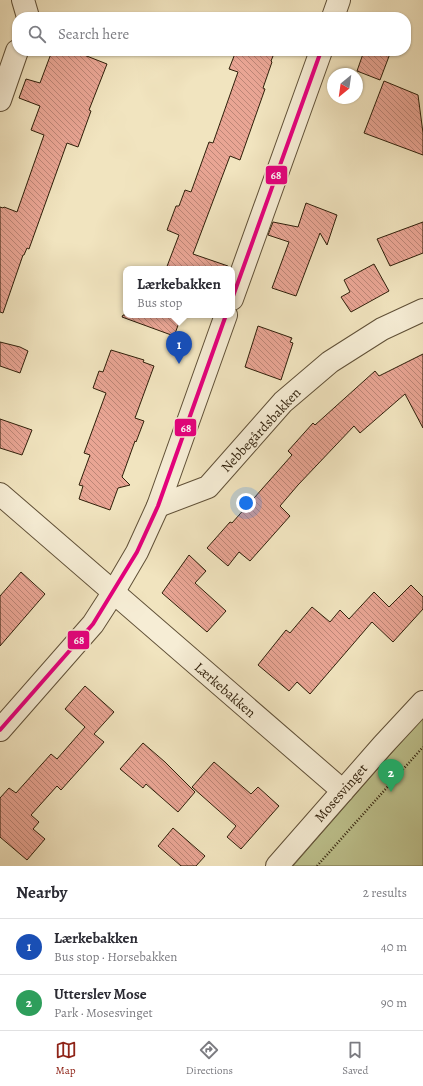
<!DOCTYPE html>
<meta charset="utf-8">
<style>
:root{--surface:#fff;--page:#f2f2f3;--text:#2b2b33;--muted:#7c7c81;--line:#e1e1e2;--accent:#8f2418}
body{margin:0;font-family:Alegreya,serif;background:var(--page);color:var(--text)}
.compass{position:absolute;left:327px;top:68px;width:36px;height:36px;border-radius:50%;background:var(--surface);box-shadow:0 1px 3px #0004;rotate:209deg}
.you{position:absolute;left:246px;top:503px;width:14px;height:14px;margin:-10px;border:3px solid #fff;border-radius:50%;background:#1a73e8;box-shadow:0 0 0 6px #1a73e833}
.badge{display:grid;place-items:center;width:26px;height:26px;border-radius:50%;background:var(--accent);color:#fff;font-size:13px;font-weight:700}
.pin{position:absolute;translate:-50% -33px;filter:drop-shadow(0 1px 2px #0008)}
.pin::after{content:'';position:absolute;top:21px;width:14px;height:12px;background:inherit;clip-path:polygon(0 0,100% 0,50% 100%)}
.popup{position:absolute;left:123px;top:266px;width:112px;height:52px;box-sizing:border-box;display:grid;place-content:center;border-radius:8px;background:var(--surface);filter:drop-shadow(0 1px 3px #0005);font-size:13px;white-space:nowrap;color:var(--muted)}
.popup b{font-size:15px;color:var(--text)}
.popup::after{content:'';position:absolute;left:50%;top:100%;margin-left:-8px;border:8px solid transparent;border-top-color:var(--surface)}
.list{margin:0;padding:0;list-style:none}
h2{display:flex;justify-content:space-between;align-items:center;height:52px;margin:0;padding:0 16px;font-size:17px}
h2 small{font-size:13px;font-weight:400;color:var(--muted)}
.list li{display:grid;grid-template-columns:26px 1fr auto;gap:12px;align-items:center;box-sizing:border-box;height:56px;padding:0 16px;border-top:1px solid var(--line)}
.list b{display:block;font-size:15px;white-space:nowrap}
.list p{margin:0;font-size:13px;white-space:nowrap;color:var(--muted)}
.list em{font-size:13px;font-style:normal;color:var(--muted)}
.icon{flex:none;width:22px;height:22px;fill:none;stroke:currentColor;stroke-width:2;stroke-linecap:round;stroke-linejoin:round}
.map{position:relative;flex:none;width:423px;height:866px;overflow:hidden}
.search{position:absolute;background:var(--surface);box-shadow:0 1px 3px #0004;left:12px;right:12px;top:12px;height:44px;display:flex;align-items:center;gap:10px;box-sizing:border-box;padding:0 14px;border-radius:16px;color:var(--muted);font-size:15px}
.sheet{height:164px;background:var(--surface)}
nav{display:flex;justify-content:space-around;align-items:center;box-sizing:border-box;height:56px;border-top:1px solid var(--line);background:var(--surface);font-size:11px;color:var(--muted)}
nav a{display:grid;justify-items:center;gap:2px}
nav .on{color:var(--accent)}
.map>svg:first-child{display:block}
.park{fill:#bec38f;stroke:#76714c}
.building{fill:url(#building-back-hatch);stroke:#2f1f0a}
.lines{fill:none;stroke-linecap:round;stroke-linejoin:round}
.minor-casing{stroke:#605037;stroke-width:24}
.tertiary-casing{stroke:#605037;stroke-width:24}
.path{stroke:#2f1f0a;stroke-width:2.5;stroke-dasharray:1 2;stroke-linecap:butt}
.minor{stroke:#f6edd5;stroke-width:22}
.tertiary{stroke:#f6edd5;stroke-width:22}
.bus-1-casing{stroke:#f6edd5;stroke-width:7}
.bus-1{stroke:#e5007d;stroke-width:4}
.labels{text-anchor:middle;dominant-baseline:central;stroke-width:3;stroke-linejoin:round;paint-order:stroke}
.street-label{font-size:14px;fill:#2f1f0a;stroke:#f6edd5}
.line-badge{stroke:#f6edd5;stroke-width:1.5}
.badge-label{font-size:11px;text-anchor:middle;font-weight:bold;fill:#fff}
</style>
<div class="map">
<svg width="423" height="866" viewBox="0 0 423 866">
<defs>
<pattern id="building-back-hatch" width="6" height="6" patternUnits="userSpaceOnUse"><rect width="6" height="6" fill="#e9a594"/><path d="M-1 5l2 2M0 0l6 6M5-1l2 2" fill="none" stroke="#bd8677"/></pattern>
</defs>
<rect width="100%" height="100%" fill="#f1e4bf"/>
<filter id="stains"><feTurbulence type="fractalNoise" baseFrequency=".005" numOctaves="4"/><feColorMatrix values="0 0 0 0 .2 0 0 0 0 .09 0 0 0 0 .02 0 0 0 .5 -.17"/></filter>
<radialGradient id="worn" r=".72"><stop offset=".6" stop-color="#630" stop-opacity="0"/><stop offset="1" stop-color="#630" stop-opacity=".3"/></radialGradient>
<!-- park -->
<path class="park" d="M423,717V866H293Z"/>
<!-- building -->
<path class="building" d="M52,51H74L107,64L89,110L91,111L78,147L67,143L29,249L27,248L24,255H23L3,313L0,312V207L3,208L4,207L17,212L44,135L31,130L40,106L19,98L26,79L40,83Z
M236,51H275L271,61L272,62L263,88L265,89L240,160L230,156L193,254L228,266V269H166L179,235L167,230L176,206H179L185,190L191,192L209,142L213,143L238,72L229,69Z
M364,51H391L380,80L357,71Z
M384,81L418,95L423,133V155L364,133Z
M306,203L337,215L327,245L320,233L296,296L272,288L289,242L268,235L273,222L298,227Z
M423,222V253L390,266L377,239Z
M374,264L389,291L351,312L341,297L350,292L344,280Z
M123,315H182L174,336L122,317Z
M258,326L292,338L290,342L293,343L281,380L245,367Z
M0,342L20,347L28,351L20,373L0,366Z
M111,350L144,360L143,362L154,366L135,418L144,421L136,442L135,441L122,477L130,485L118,488L110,510L79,499L83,486L79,485L90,455L84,453L106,393L93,388L99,371L103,372Z
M423,354V428L405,394L360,433L354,426L298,485L280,506L290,516L250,561L239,552L228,566L207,548L230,522L232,523L292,455L288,451L313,423L315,425L375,371L379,376Z
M0,419L32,430L22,455L0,448Z
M189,555L206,571L195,583L226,611L207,632L162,593Z
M21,572L45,594L0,646V596Z
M411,585L423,597V609L393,642L372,622L310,694L297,682L289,691L258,665L286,630L290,633L312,607L330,622L340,610L349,619L374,592L389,607Z
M85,686L114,712L94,734L104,742L61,790L57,786L31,815L39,822L33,829L45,839L27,860L0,837V798L9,788L16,793L51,754L57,759L85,727L65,709Z
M143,743L165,762L195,792L178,812L146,784L143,788L120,769Z
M214,762L251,794L258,787L279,806L241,849L227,837L236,826L192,787Z
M173,828L205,856L196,866H181L158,846Z"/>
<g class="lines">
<!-- minor casing -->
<g class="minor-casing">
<path id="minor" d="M23,0L28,17
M0,100L17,51
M0,494L343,791
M158,506L208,487L283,402L330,362L382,329L423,310
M277,866L383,745L423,702"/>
</g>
<!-- tertiary casing -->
<g class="tertiary-casing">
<path id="tertiary" d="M333,17L339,0
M232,299L321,51
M0,730L93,624L113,593L137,552L158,506L226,315"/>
</g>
<!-- path -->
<path class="path" d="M317,866L423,747"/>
<!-- minor -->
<use href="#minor" class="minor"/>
<!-- tertiary -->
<use href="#tertiary" class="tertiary"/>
<!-- bus-1 casing -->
<g class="bus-1-casing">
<path id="bus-1" d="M232,299L321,51
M0,730L93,624L137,552L158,506L226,315"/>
</g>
<!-- bus-1 -->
<use href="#bus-1" class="bus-1"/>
</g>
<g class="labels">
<!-- street labels -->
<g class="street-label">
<text transform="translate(261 430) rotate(-47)">Nebbegårdsbakken</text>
<text transform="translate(225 690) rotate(41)">Lærkebakken</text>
<text transform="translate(341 793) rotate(-49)">Mosesvinget</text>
</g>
</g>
<g class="line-badge">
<rect x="265" y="165" width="23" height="20" rx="4" fill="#e5007d"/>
<rect x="174" y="418" width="23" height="19" rx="4" fill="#e5007d"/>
<rect x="67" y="630" width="23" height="20" rx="4" fill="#e5007d"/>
</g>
<g class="badge-label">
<text x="276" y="179">68</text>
<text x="186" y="432">68</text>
<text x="79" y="644">68</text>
</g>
<rect width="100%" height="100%" filter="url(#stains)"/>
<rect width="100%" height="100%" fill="url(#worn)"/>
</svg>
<svg class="compass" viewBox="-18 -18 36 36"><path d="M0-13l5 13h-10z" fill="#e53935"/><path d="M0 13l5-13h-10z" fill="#7c7c81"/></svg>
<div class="you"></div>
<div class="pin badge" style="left:179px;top:364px;background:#1a4fb4">1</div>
<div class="popup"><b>Lærkebakken</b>Bus stop</div>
<div class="pin badge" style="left:391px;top:792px;background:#2e9e5b">2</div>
<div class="search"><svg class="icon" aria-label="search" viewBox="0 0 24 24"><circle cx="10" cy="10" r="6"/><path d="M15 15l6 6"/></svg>Search here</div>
</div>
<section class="sheet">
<h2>Nearby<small>2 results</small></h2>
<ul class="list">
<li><span class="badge" style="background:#1a4fb4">1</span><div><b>Lærkebakken</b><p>Bus stop · Horsebakken</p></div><em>40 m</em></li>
<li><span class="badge" style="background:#2e9e5b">2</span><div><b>Utterslev Mose</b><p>Park · Mosesvinget</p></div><em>90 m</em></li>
</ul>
</section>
<nav>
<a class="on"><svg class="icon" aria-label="map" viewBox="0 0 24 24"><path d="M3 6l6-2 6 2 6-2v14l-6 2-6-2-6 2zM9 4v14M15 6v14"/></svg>Map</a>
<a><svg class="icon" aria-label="directions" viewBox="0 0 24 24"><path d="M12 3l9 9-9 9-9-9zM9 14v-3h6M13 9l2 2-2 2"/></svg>Directions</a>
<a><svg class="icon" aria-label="saved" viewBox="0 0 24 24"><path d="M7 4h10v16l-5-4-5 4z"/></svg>Saved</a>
</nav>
